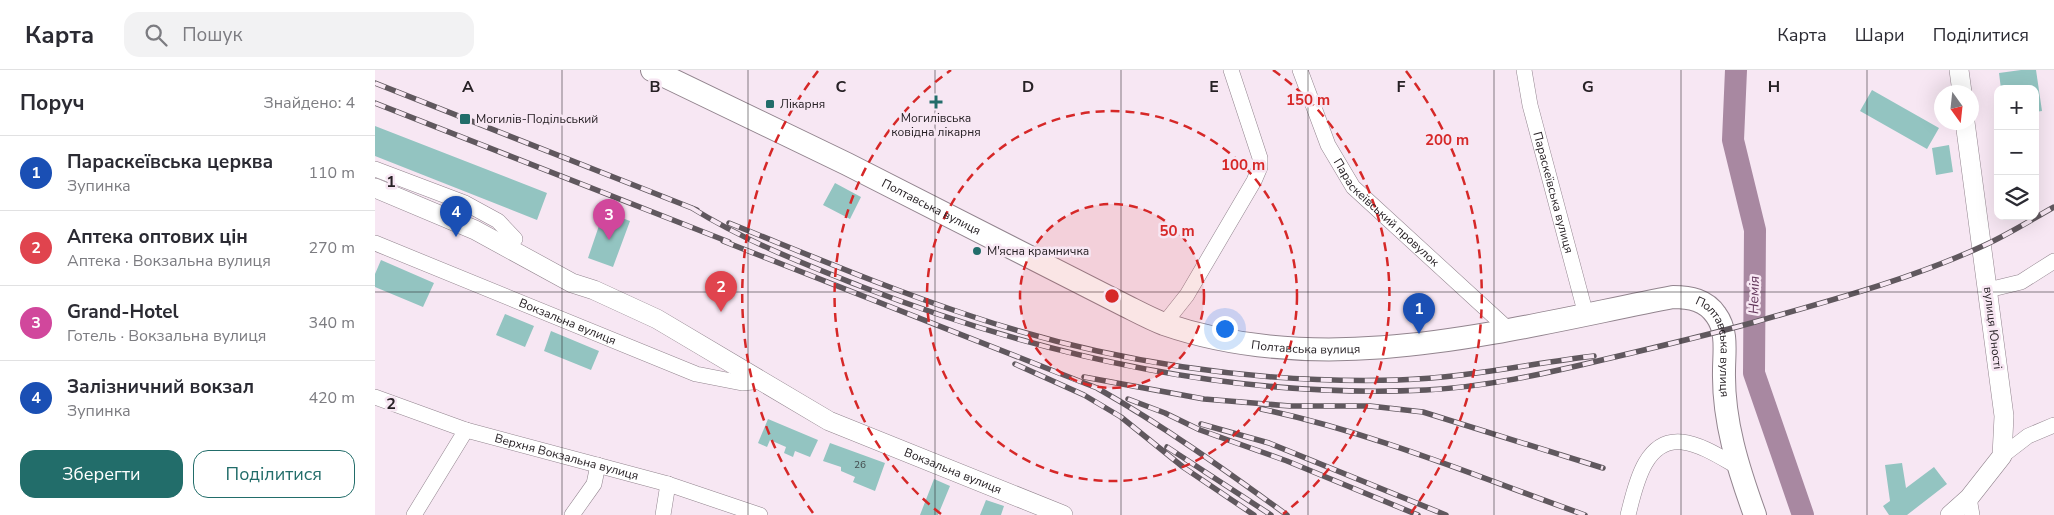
<!DOCTYPE html>
<html lang="uk">
<meta charset="utf-8">
<style>
:root{--surface:#fff;--page:#f2f2f3;--text:#2b2b33;--muted:#7c7c81;--line:#e1e1e2;--accent:#226d6a}
body{margin:0;font-family:"Nunito Sans",sans-serif;background:var(--page);color:var(--text)}
.controls{position:absolute;right:15px;top:15px;display:grid;overflow:hidden;border-radius:10px;box-shadow:0 5px 20px #0002}
.controls button{width:45px;height:45px;display:grid;place-items:center;padding:0;border:0;border-bottom:1px solid var(--line);background:var(--surface);color:var(--text);font:25px sans-serif}
.compass{position:absolute;left:1559px;top:15px;width:45px;height:45px;border-radius:50%;background:var(--surface);box-shadow:0 5px 20px #0002;rotate:165deg}
.you{position:absolute;left:849px;top:258px;width:18px;height:18px;margin:-12px;border:4px solid #fff;border-radius:50%;background:#1a73e8;box-shadow:0 0 0 8px #1a73e833}
.badge{display:grid;place-items:center;width:32px;height:32px;border-radius:50%;background:var(--accent);color:#fff;font-size:16px;font-weight:700}
.pin{position:absolute;translate:-50% -41px;filter:drop-shadow(0 1px 2px #0008)}
.pin::after{content:'';position:absolute;top:26px;width:18px;height:15px;background:inherit;clip-path:polygon(0 0,100% 0,50% 100%)}
.list{margin:0;padding:0;list-style:none}
h2{display:flex;justify-content:space-between;align-items:center;height:65px;margin:0;padding:0 20px;font-size:21px}
h2 small{font-size:16px;font-weight:400;color:var(--muted)}
.list li{display:grid;grid-template-columns:32px 1fr auto;gap:15px;align-items:center;box-sizing:border-box;height:75px;padding:0 20px;border-top:1px solid var(--line)}
.list b{display:block;font-size:19px;white-space:nowrap}
.list p{margin:0;font-size:16px;white-space:nowrap;color:var(--muted)}
.list em{font-size:16px;font-style:normal;color:var(--muted)}
.actions{display:flex;gap:10px;padding:15px 20px}
.actions a{flex:1;padding:11px 0;border:1px solid var(--accent);border-radius:15px;text-align:center;font-size:18px;color:var(--accent)}
.actions .main{background:var(--accent);color:#fff}
.icon{flex:none;width:28px;height:28px;fill:none;stroke:currentColor;stroke-width:2;stroke-linecap:round;stroke-linejoin:round}
.map{position:relative;flex:none;width:1679px;height:445px;overflow:hidden}
header{display:flex;align-items:center;gap:30px;box-sizing:border-box;height:70px;padding:0 25px;background:var(--surface);border-bottom:1px solid var(--line)}
header strong{font-size:24px}
nav{display:flex;gap:28px;margin-inline-start:auto;font-size:18px}
.search{width:350px;height:45px;background:var(--page);display:flex;align-items:center;gap:12px;box-sizing:border-box;padding:0 18px;border-radius:15px;color:var(--muted);font-size:19px}
main{display:flex}
aside{flex:1;background:var(--surface)}
.map>svg:first-child{display:block}
.lines{fill:none;stroke-linecap:round;stroke-linejoin:round}
.river{stroke:#a888a1;stroke-width:22}
.building{fill:#93c4c1}
.minor-casing{stroke:#92848e;stroke-width:16}
.major-casing{stroke:#92848e;stroke-width:20}
.highway-casing{stroke:#92848e;stroke-width:24}
.minor{stroke:#fff;stroke-width:15}
.major{stroke:#fff;stroke-width:19}
.highway{stroke:#fff;stroke-width:22}
.rail-casing{stroke:#60585e;stroke-width:5.5}
.rail{stroke:#f7e7f3;stroke-width:4;stroke-dasharray:11;stroke-linecap:butt}
.grid{fill:none;stroke:#272125;stroke-width:1;stroke-opacity:0.55}
.ring{fill:none;stroke:#d62828;stroke-width:2.5;stroke-dasharray:9 6}
.poi-dot{fill:#226d6a;stroke:#f7e7f3;stroke-width:2}
.labels{text-anchor:middle;dominant-baseline:central;stroke-width:5;stroke-linejoin:round;paint-order:stroke}
.number-label{font-size:10px;fill:#424a4c}
.poi-label{font-size:12px;fill:#272125;stroke:#f7e7f3;text-anchor:start}
.street-label{font-size:12px;fill:#272125;stroke:#f7e7f3}
.water-label{font-size:14px;font-style:italic;fill:#63375b;stroke:#f7e7f3}
.grid-label{font-size:16px;text-anchor:middle;font-weight:bold;fill:#272125;stroke:#f7e7f3;stroke-width:5;stroke-linejoin:round;paint-order:stroke}
.centre{fill:#d62828;stroke:#f7e7f3;stroke-width:2.5}
.ring-label{font-size:15px;text-anchor:middle;font-weight:bold;fill:#d62828;stroke:#f7e7f3;stroke-width:5;stroke-linejoin:round;paint-order:stroke}
</style>
<header>
<strong>Карта</strong>
<div class="search"><svg class="icon" aria-label="search" viewBox="0 0 24 24"><circle cx="10" cy="10" r="6"/><path d="M15 15l6 6"/></svg>Пошук</div>
<nav><a>Карта</a><a>Шари</a><a>Поділитися</a></nav>
</header>
<main>
<aside>
<h2>Поруч<small>Знайдено: 4</small></h2>
<ul class="list">
<li><span class="badge" style="background:#1a4fb4">1</span><div><b>Параскеївська церква</b><p>Зупинка</p></div><em>110 m</em></li>
<li><span class="badge" style="background:#e0444e">2</span><div><b>Аптека оптових цін</b><p>Аптека · Вокзальна вулиця</p></div><em>270 m</em></li>
<li><span class="badge" style="background:#d1479c">3</span><div><b>Grand-Hotel</b><p>Готель · Вокзальна вулиця</p></div><em>340 m</em></li>
<li><span class="badge" style="background:#1a4fb4">4</span><div><b>Залізничний вокзал</b><p>Зупинка</p></div><em>420 m</em></li>
</ul>
<div class="actions"><a class="main">Зберегти</a><a>Поділитися</a></div>
</aside>
<div class="map">
<svg width="1679" height="445" viewBox="0 0 1679 445">
<rect width="100%" height="100%" fill="#f7e7f3"/>
<g class="lines">
<!-- river -->
<path class="river" d="M1361,0L1358,70L1380,160L1379,303L1428,445"/>
</g>
<!-- building -->
<path class="building" d="M1646,0H1661L1667,41L1660,42V19H1626L1624,3Z
M1497,20L1564,58L1552,79L1485,41Z
M0,56L172,123L162,150L0,86Z
M1574,75L1578,102L1561,105L1557,78Z
M460,113L486,127L475,149L448,135Z
M229,141L255,151L238,197L213,188Z
M6,190L59,213L48,237L0,217V204Z
M130,244L159,256L150,277L121,265Z
M176,261L224,281L216,300L169,281Z
M393,349L443,370L435,387L420,381L418,387L409,383L411,377L395,370L392,377L383,373Z
M455,373L510,393L500,421L478,412L480,407L466,401V397L448,391Z
M1527,393L1531,418L1559,397L1572,414L1532,445H1514L1508,436L1515,431L1510,395Z
M559,409L575,416L563,445H545Z
M611,430L629,436L626,445H605Z"/>
<g class="lines">
<!-- minor casing -->
<g class="minor-casing">
<g id="minor">
<path id="s1" d="M925,0L953,75L978,117L1134,260"/>
<path id="s2" d="M1149,0L1155,35L1211,245"/>
<path d="M0,99L90,133L123,151L140,169"/>
<path id="s3" d="M0,173L321,304L367,313L389,311"/>
<path d="M1613,220L1646,212L1679,191"/>
<path d="M789,254L812,225L879,111L885,97V88L856,0"/>
<path id="s4" d="M0,327L91,360L293,414L385,445"/>
<path d="M1627,386L1653,366L1679,355"/>
<path d="M1594,428L1597,445"/>
<path d="M39,445L91,360"/>
<path d="M197,445L219,414L223,395"/>
<path d="M288,445L293,414"/>
<path d="M1253,445C1260,418 1269,368 1307,372C1326,374 1347,388 1363,397"/>
</g>
</g>
<!-- major casing -->
<g class="major-casing">
<g id="major">
<path d="M1584,0L1587,22"/>
<path id="s5" d="M0,118L100,160L197,213L219,220L282,249L454,351L688,445"/>
<path d="M1575,445L1594,428L1627,386L1629,346L1590,52"/>
</g>
</g>
<!-- highway casing -->
<g class="highway-casing">
<g id="highway">
<path id="s6" d="M277,0L472,94L751,236C763,242 776,249 789,254C954,311 1133,259 1298,227C1315,227 1331,230 1341,245C1353,261 1349,283 1349,301C1348,351 1363,398 1380,445"/>
</g>
</g>
<!-- minor -->
<use href="#minor" class="minor"/>
<!-- major -->
<use href="#major" class="major"/>
<!-- highway -->
<use href="#highway" class="highway"/>
<!-- rail casing -->
<g class="rail-casing">
<path id="rail" d="M0,13L322,140
M0,33L354,172
M317,138C370,171 427,193 485,216C666,286 856,329 1051,320C1110,317 1169,304 1227,290C1278,278 1329,266 1380,252C1457,230 1537,209 1610,175C1634,164 1656,150 1679,137
M354,153C434,185 514,219 596,246C733,292 880,314 1023,310C1089,308 1153,294 1219,286
M348,171L722,318C789,356 850,400 912,445
M640,294L709,325L746,347L808,397L879,445
M709,307L829,329L915,336H995L1048,342L1228,398
M753,329L790,343L825,360L912,391L1043,445
M886,339C997,362 1103,407 1210,445
M826,354L894,373L1071,445
M792,377L896,445"/>
</g>
<!-- rail -->
<use href="#rail" class="rail"/>
</g>
<!-- grid -->
<path class="grid" d="M187,0V445M373,0V445M560,0V445M746,0V445M933,0V445M1119,0V445M1306,0V445M1492,0V445M0,222H1679"/>
<!-- distance rings -->
<circle cx="737" cy="226" r="92" fill="#d62828" fill-opacity=".12"/>
<g class="ring">
<circle cx="737" cy="226" r="92"/>
<circle cx="737" cy="226" r="185"/>
<path d="M566 444A277 277 0 0 1 576 0M898 0A277 277 0 0 1 908 444"/>
<path d="M438 443A370 370 0 0 1 443 1M1031 1A370 370 0 0 1 1036 443"/>
</g>
<!-- markers -->
<g class="poi-dot">
<path d="M558.5 24.5h5v5h5v5h-5v5h-5v-5h-5v-5h5z"/>
<rect x="390" y="29" width="10" height="10" rx="2.5"/>
<rect x="84" y="43" width="12" height="12" rx="2.5"/>
<circle cx="602" cy="181" r="5"/>
</g>
<g class="labels">
<!-- number labels -->
<g class="number-label">
<text x="485" y="395">26</text>
</g>
<!-- poi labels -->
<g class="poi-label">
<text x="405" y="34">Лікарня</text>
<text x="561" y="48" text-anchor="middle">Могилівська<tspan x="561" dy="14">ковідна лікарня</tspan></text>
<text x="101" y="49">Могилів-Подільський</text>
<text x="612" y="181">М'ясна крамничка</text>
</g>
<!-- street labels -->
<g class="street-label">
<text stroke="none"><textPath href="#s2" startOffset="126">Параскеївська вулиця</textPath></text>
<text stroke="none"><textPath href="#s6" startOffset="311">Полтавська вулиця</textPath></text>
<text stroke="none"><textPath href="#s1" startOffset="170">Параскеївський провулок</textPath></text>
<text stroke="none"><textPath href="#s3" startOffset="208">Вокзальна вулиця</textPath></text>
<text transform="translate(1618 258) rotate(83)">вулиця Юності</text>
<text stroke="none"><textPath href="#s6" startOffset="716">Полтавська вулиця</textPath></text>
<text stroke="none"><textPath href="#s6" startOffset="1166">Полтавська вулиця</textPath></text>
<text stroke="none"><textPath href="#s4" startOffset="201">Верхня Вокзальна вулиця</textPath></text>
<text stroke="none"><textPath href="#s5" startOffset="645">Вокзальна вулиця</textPath></text>
</g>
<!-- water labels -->
<g class="water-label">
<text transform="translate(1379 225) rotate(-89)">Немія</text>
</g>
</g>
<g class="grid-label">
<text x="93" y="22">A</text>
<text x="280" y="22">B</text>
<text x="466" y="22">C</text>
<text x="653" y="22">D</text>
<text x="839" y="22">E</text>
<text x="1026" y="22">F</text>
<text x="1213" y="22">G</text>
<text x="1399" y="22">H</text>
<text x="16" y="117">1</text>
<text x="16" y="339">2</text>
</g>
<circle cx="737" cy="226" r="8" class="centre"/>
<g class="ring-label">
<text x="933" y="35">150 m</text>
<text x="1072" y="75">200 m</text>
<text x="868" y="100">100 m</text>
<text x="802" y="166">50 m</text>
</g>
</svg>
<div class="controls">
<button>+</button>
<button>−</button>
<button><svg class="icon" aria-label="layers" viewBox="0 0 24 24"><path d="M12 4l9 5-9 5-9-5zM3 14l9 5 9-5"/></svg></button>
</div>
<svg class="compass" viewBox="-18 -18 36 36"><path d="M0-13l5 13h-10z" fill="#e53935"/><path d="M0 13l5-13h-10z" fill="#7c7c81"/></svg>
<div class="you"></div>
<div class="pin badge" style="left:1044px;top:264px;background:#1a4fb4">1</div>
<div class="pin badge" style="left:346px;top:242px;background:#e0444e">2</div>
<div class="pin badge" style="left:234px;top:170px;background:#d1479c">3</div>
<div class="pin badge" style="left:81px;top:167px;background:#1a4fb4">4</div>
</div>
</main>
